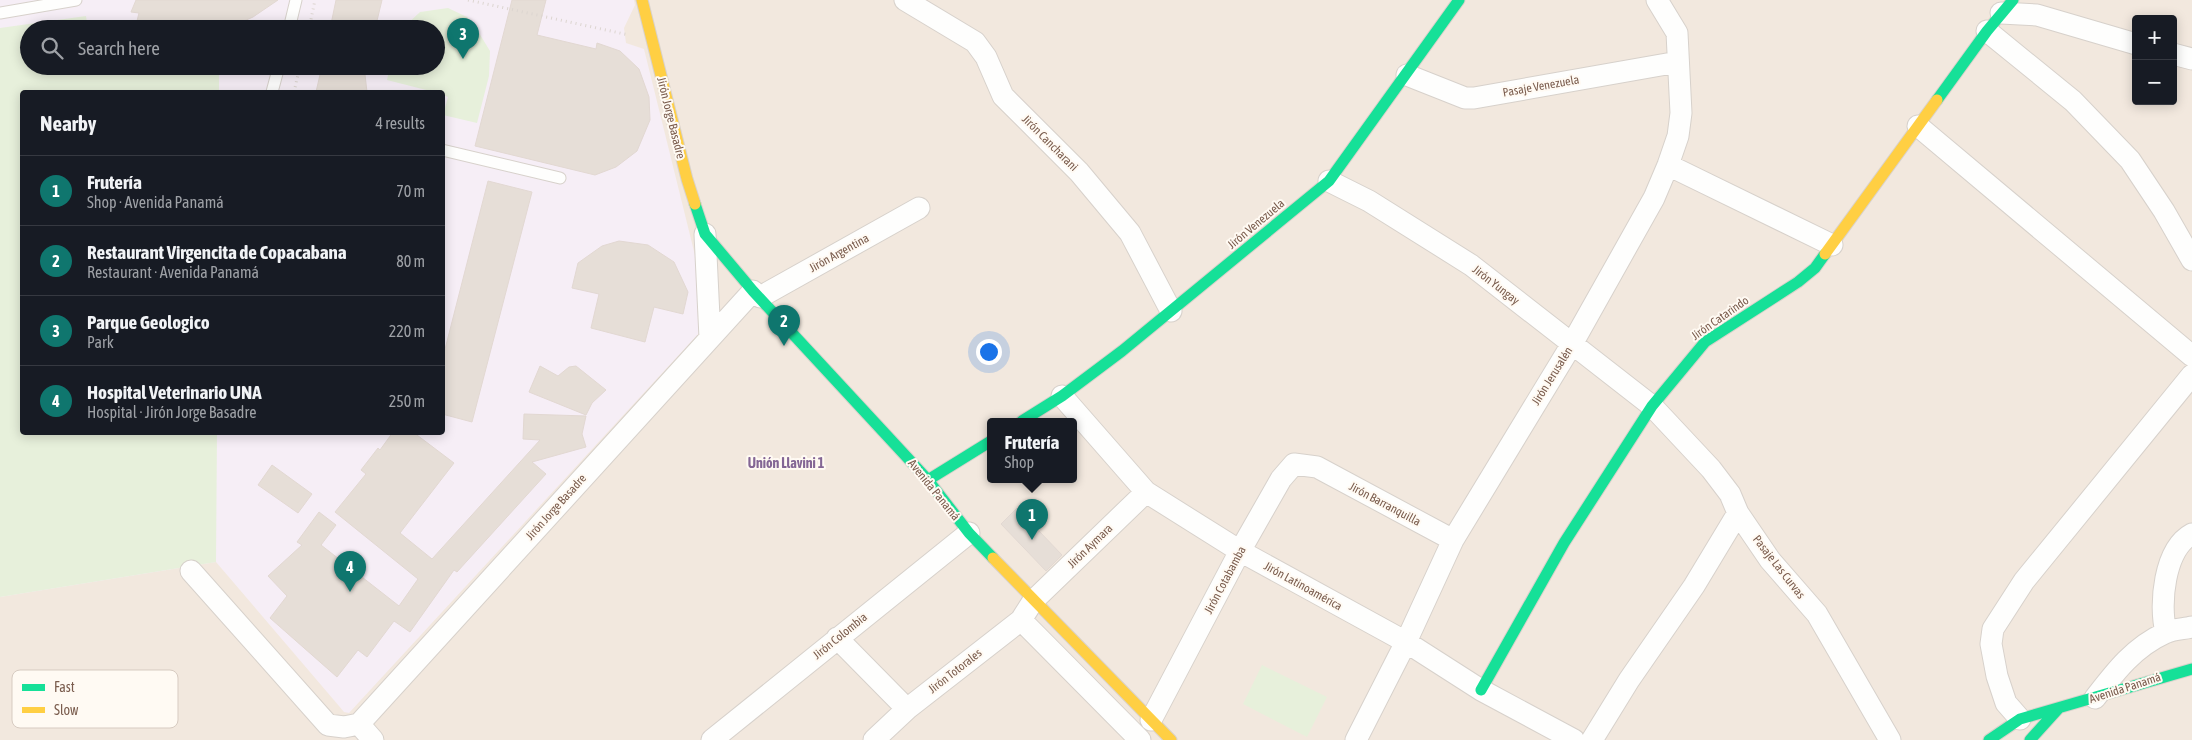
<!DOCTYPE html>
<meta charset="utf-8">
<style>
:root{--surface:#171b24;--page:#20242c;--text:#f1f3f6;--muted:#9ea1a6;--line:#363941;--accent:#0f766e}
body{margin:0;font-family:"Asap Condensed",sans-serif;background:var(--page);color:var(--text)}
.controls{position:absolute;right:15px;top:15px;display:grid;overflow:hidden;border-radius:5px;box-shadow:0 2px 12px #0003}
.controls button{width:45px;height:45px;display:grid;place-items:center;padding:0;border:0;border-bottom:1px solid var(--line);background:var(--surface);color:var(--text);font:25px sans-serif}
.you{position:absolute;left:988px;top:351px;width:18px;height:18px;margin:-12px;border:4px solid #fff;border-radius:50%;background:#1a73e8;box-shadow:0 0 0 8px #1a73e833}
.badge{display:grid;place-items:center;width:32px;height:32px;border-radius:50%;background:var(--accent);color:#fff;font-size:16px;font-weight:700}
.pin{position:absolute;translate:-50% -41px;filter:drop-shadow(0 1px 2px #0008)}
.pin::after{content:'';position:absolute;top:26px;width:18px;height:15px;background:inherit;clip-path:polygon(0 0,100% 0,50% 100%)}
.popup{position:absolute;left:987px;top:418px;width:90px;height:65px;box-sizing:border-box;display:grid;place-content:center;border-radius:5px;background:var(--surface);filter:drop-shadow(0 1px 4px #0005);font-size:16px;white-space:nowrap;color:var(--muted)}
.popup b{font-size:19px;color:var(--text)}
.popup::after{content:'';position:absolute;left:50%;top:100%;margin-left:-10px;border:10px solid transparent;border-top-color:var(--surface)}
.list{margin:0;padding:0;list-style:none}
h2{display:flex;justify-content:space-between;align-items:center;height:65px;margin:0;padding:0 20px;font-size:21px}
h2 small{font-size:16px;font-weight:400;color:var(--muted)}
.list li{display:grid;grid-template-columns:32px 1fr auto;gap:15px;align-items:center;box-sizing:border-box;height:70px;padding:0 20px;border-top:1px solid var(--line)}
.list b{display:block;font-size:19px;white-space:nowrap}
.list p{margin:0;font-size:16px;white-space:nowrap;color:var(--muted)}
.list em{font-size:16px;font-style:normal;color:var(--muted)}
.icon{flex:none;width:28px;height:28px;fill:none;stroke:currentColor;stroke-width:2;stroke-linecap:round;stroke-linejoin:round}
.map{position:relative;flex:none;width:2192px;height:740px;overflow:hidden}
.search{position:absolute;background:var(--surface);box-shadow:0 2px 12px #0003;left:20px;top:20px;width:425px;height:55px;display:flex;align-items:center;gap:12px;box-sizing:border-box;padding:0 18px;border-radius:28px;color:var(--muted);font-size:19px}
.panel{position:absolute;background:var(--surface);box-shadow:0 2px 12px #0003;left:20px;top:90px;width:425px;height:345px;border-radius:5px}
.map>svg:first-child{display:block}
.residential{fill:#f2e8de;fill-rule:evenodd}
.education{fill:#f6eef6;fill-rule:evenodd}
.green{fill:#e7f0db}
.building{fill:#e6ded7;stroke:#e2d8d2}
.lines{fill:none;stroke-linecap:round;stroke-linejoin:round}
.lane-casing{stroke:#d7d1cb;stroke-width:13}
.street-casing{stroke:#d7d1cb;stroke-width:23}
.fast-casing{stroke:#d9d2cb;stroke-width:13}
.slow-casing{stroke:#d9d2cb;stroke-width:13}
.path{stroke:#dcd5d0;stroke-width:3;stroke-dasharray:1 4;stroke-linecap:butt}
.lane{stroke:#fefefd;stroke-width:11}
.street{stroke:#fefefd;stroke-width:21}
.fast{stroke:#16e098;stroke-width:11}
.slow{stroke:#ffcf43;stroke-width:11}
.labels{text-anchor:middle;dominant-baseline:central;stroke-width:4;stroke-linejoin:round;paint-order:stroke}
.street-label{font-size:12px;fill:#7a5c4d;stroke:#fffaf3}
.neighbourhood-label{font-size:14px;font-weight:bold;fill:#846695;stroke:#fffaf3}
.key{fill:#fffaf3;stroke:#d7cbc1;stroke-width:1}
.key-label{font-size:14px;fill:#7a5c4d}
</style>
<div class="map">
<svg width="2192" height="740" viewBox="0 0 2192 740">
<rect width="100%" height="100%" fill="#f9f5f0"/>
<!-- residential -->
<path class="residential" d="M0,0H2192V740H0ZM2136,19H2173V101H2136ZM29,29H436V66H29ZM22,92H442V432H22ZM991,421H1073V479H991Z"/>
<!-- education -->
<path class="education" d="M0,0H634L635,5L624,28L626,43L644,49L711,320L349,713L344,712L339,706L216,562L0,597ZM29,29H436V66H29ZM22,92H442V432H22Z"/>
<!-- green -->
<path class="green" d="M448,8L467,17L479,33L490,51L489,76L477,123L443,115L448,97L443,95L442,92H434L387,80L390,66H436V29H402L420,12Z
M86,16L88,29H29V66L219,68V92H22V432L217,433L216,562L0,597V28Z
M1262,665L1327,697L1307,737L1243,704Z"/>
<!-- building -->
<path class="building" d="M136,0H278L253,17L226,29H135L139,13L131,12Z
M336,0H382L375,29H330Z
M512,0H546L537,35L596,49L597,43L620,51L639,69L649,97L650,120L637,151L616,167L595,175L475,146Z
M322,66H364L367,92H316Z
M488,181L532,192L472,422L442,414V361Z
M619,241L648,245L674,262L688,292L683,314L654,307L645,342L591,328L599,294L572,288L578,263L602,246Z
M540,366L558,376L569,367L576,366L606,390L592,403L586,415L529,392Z
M524,414L586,416L582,434L586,447L532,462L546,474L457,572L454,570L410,632L394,621L367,657L358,650L337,677L270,618L287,596L268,576L302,545L297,542L319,512L336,525L321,545L399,606L418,579L335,512L366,474L361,470L378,448L380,450L393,432H413L454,463L400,533L432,559L540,440L523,439Z
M272,465L312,494L298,513L258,485Z
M1017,508L1062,555L1046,571L1001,524Z"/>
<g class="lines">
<!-- lane casing -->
<g class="lane-casing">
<path id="lane" d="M0,13L76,0
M289,29L296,0
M272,92L279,66
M442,150L560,178"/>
</g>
<!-- street casing -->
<g class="street-casing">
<path id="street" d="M905,0L975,42L986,57L1003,96L1079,172L1130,233L1171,311
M2001,13L2037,15L2136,44
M1987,31L2073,101L2130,160L2164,211L2192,260
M2173,54L2192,59
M1407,75L1465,98H1474L1678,62
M1918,126L2192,356
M1668,165L1832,245
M1329,181L1369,201L1471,265L1652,406L1711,469L1730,494L1738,513L1770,560L1817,614L1890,740
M705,234L710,338
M760,297L919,208
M1062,396L1146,492L1240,551L1406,642L1481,690L1574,740
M191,571L328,725L344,727L359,724
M1021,620L1140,740
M2166,632C2159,605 2164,549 2192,534
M837,638L907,709
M2095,698C2115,672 2134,647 2165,633C2173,629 2184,629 2192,627
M2020,719L2006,703L1997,676L1991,644L1993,629L2024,581L2192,375
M1151,720L1240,551L1281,479L1294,464L1317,467L1453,540
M359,724L753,291
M359,724L373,740
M712,740L969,533
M874,740L907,709L1021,620L1033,601L1146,492
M1356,740L1406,642L1453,540L1572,344L1654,198L1668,165L1678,136L1681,113L1677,33L1657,0
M1592,740L1629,680L1694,586L1738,513"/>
</g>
<!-- fast casing -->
<g class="fast-casing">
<path id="fast" d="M1937,100L1987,31L2013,0
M695,204L705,234L753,291L928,480L969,533L993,558
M1022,421L1062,396L1122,351L1329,181L1459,0
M928,480L991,441
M1481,690L1564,543L1652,406L1705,342L1798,282L1815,268L1825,254
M1989,740L2020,719L2192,669
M2030,740L2058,709"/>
</g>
<!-- slow casing -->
<g class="slow-casing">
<path id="slow" d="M642,0L687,179L695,204
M1825,254L1937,100
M993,558L1171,740"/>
</g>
<!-- path -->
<path class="path" d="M468,0L629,35
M309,29L315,0
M294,92L300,66"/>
<!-- lane -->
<use href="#lane" class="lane"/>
<!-- street -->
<use href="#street" class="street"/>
<!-- fast -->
<use href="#fast" class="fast"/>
<!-- slow -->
<use href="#slow" class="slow"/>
</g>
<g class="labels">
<!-- street labels -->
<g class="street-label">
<text transform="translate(1541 86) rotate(-10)">Pasaje Venezuela</text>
<text transform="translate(671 118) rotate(76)">Jirón Jorge Basadre</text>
<text transform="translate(1050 143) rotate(45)">Jirón Cancharani</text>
<text transform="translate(1256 224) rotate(-40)">Jirón Venezuela</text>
<text transform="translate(839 253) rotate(-29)">Jirón Argentina</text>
<text transform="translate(1496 285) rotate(38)">Jirón Yungay</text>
<text transform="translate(1720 318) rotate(-35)">Jirón Catarindo</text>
<text transform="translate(1552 376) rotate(-58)">Jirón Jerusalén</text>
<text transform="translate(934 490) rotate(51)">Avenida Panamá</text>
<text transform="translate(1385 504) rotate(28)">Jirón Barranquilla</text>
<text transform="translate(556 507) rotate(-48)">Jirón Jorge Basadre</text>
<text transform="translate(1090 546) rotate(-44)">Jirón Aymara</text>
<text transform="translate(1779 567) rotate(52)">Pasaje Las Curvas</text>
<text transform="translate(1225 580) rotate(-62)">Jirón Cotabamba</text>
<text transform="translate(1303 586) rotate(29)">Jirón Latinoamérica</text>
<text transform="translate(840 636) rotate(-39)">Jirón Colombia</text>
<text transform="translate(955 671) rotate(-38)">Jirón Totorales</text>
<text transform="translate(2125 688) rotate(-18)">Avenida Panamá</text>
</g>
<!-- neighbourhood labels -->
<g class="neighbourhood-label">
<text x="786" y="463">Unión Llavini 1</text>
</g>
</g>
<!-- legend -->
<rect x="12" y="670" width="166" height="58" rx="8" class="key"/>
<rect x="22" y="684" width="23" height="7" fill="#16e098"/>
<rect x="22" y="707" width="23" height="6" fill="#ffcf43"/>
<g class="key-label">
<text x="54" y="692">Fast</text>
<text x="54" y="715">Slow</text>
</g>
</svg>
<div class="controls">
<button>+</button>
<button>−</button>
</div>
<div class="you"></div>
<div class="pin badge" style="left:1032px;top:540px">1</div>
<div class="popup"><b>Frutería</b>Shop</div>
<div class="pin badge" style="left:784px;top:346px">2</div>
<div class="pin badge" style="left:463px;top:59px">3</div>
<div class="pin badge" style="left:350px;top:592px">4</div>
<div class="search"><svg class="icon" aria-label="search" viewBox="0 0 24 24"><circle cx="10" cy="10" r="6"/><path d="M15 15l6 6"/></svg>Search here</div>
<section class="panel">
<h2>Nearby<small>4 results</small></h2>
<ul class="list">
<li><span class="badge">1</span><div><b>Frutería</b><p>Shop · Avenida Panamá</p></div><em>70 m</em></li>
<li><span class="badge">2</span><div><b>Restaurant Virgencita de Copacabana</b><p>Restaurant · Avenida Panamá</p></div><em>80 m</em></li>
<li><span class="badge">3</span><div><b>Parque Geologico</b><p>Park</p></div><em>220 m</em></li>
<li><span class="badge">4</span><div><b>Hospital Veterinario UNA</b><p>Hospital · Jirón Jorge Basadre</p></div><em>250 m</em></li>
</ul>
</section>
</div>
